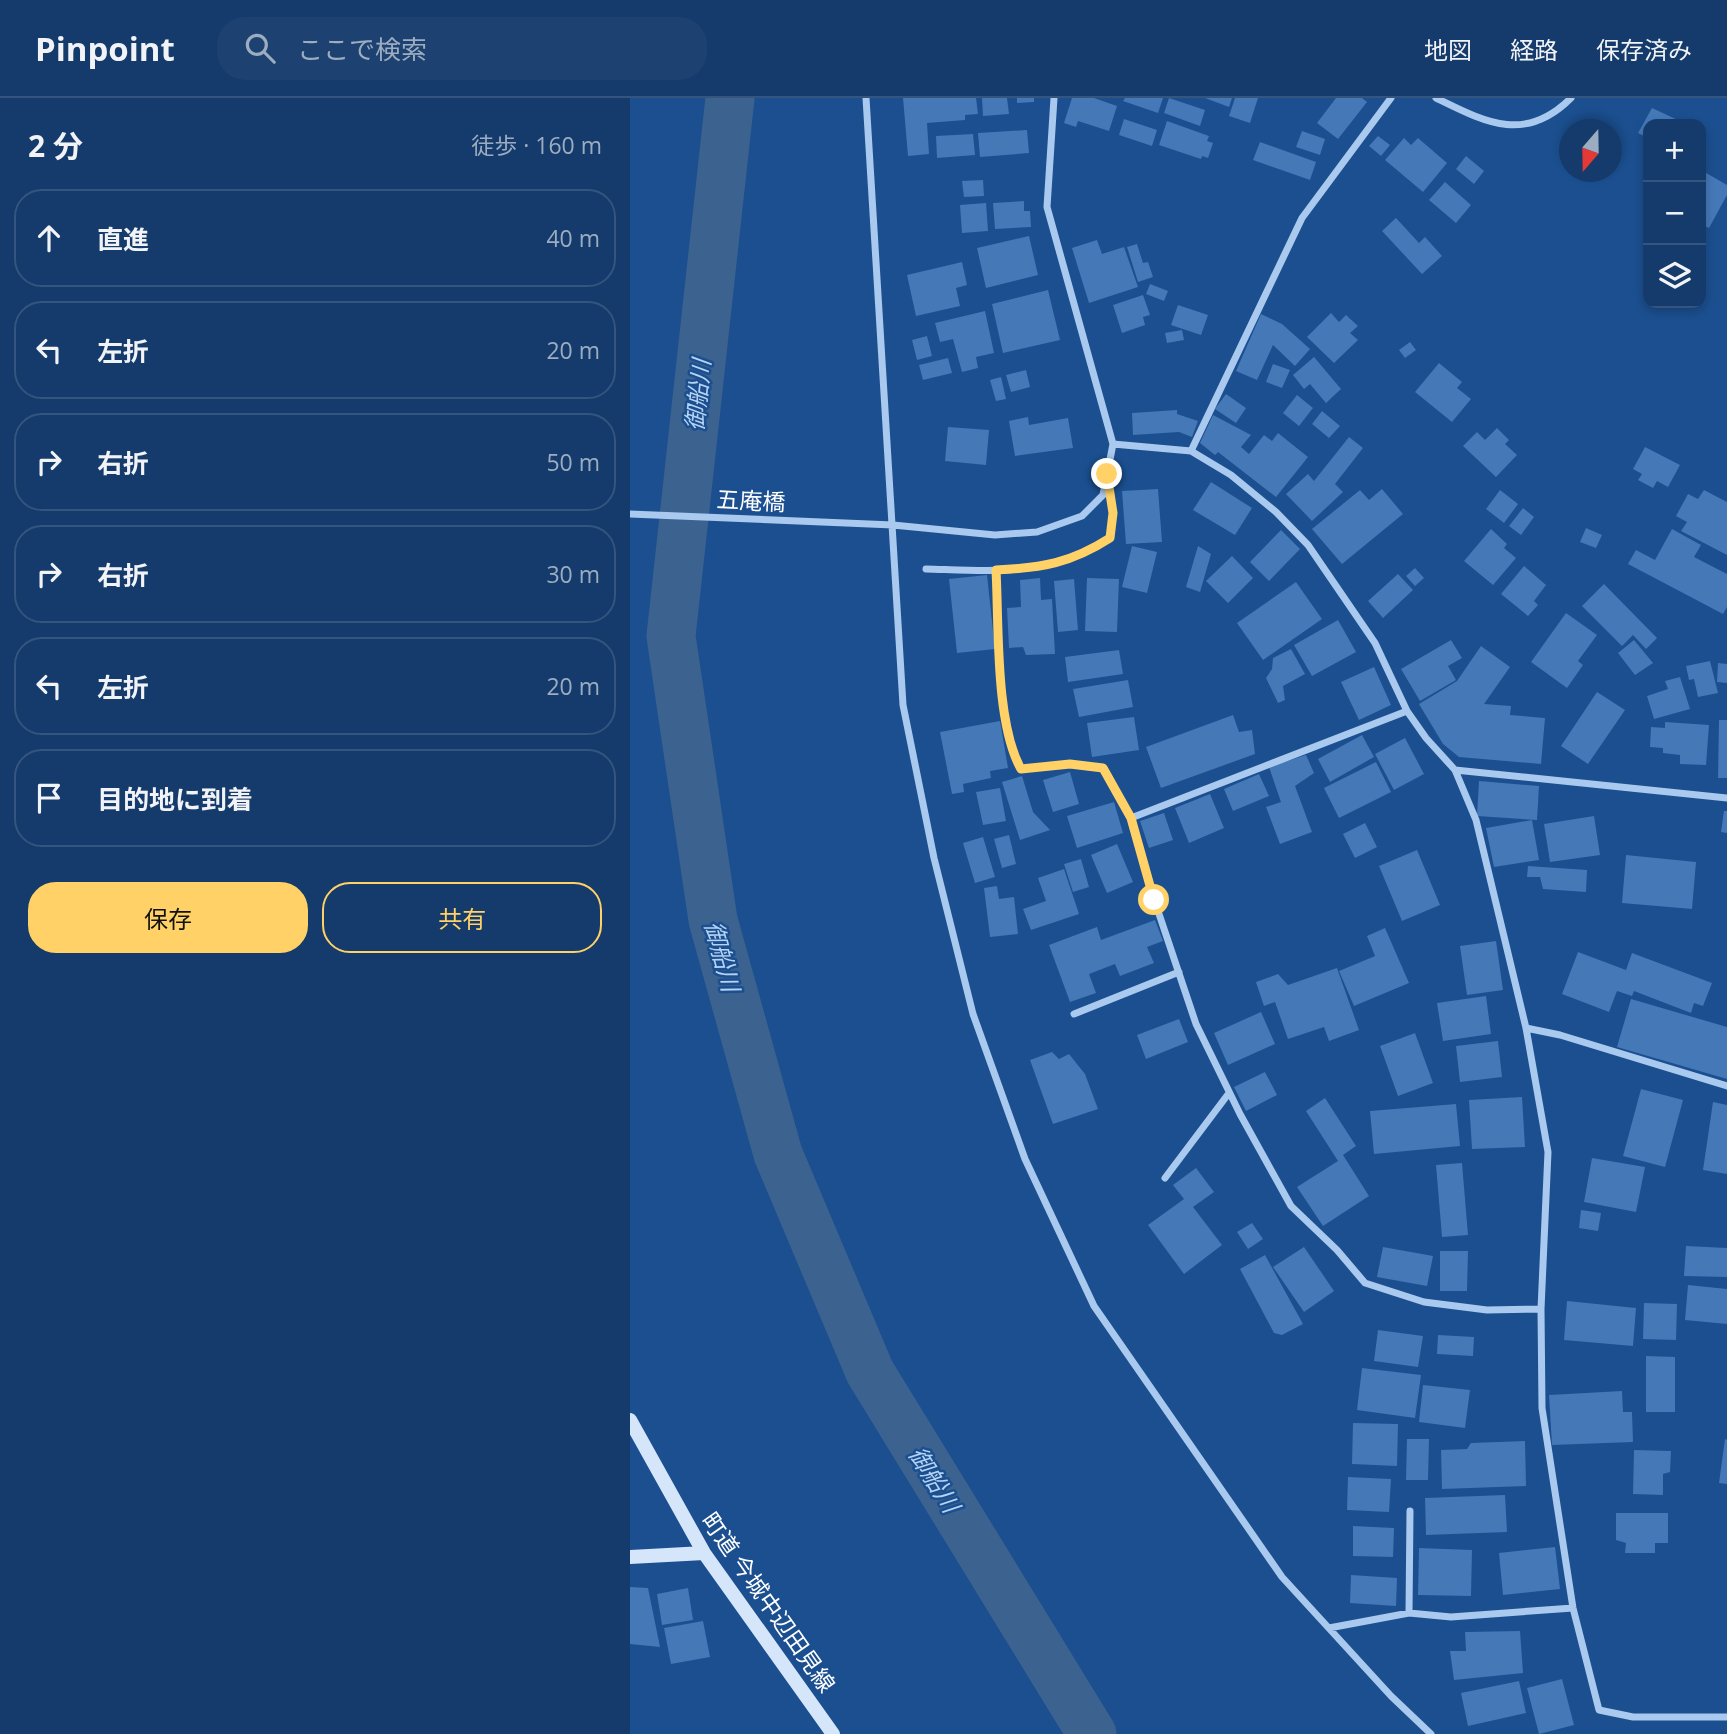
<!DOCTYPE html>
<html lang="ja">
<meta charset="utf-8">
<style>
:root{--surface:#143b6b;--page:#1d4271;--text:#f1f3f6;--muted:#9dadc1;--line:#33557e;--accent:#ffd166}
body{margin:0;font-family:"Open Sans","Noto Sans JP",sans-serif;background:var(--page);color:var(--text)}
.controls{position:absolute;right:21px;top:21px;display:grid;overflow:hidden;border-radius:14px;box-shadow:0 4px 10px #0003}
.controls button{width:63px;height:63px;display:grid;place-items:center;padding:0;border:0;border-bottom:2px solid var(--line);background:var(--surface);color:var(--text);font:35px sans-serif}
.compass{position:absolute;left:929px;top:21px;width:63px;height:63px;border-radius:50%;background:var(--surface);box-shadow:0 4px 10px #0003;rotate:200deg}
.stop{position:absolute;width:21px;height:21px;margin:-16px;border:5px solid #ffd166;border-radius:50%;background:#fff}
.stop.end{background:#ffd166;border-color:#fff;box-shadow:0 2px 7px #0008}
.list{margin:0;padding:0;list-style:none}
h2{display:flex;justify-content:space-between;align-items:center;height:91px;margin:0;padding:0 28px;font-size:30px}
h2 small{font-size:23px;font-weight:400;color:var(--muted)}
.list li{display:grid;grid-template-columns:46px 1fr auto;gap:21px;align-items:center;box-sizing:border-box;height:98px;margin:0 14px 14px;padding:0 14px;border:2px solid var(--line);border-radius:28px}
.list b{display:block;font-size:26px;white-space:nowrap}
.list em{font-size:23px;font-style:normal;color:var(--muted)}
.actions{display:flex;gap:14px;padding:21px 28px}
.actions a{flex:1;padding:16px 0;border:2px solid var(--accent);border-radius:28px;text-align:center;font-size:24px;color:var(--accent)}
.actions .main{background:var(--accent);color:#111}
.icon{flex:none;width:38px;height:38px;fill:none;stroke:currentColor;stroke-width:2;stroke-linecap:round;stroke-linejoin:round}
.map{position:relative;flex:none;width:1097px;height:1636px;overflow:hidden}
header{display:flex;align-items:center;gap:42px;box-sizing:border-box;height:98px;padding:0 35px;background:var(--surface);border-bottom:2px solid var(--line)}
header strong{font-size:33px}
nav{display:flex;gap:38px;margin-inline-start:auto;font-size:24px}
.search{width:490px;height:63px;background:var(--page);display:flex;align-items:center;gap:18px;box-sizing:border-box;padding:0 24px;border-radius:28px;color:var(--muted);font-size:26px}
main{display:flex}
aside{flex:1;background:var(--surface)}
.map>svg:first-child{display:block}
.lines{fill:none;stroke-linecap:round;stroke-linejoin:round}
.river{stroke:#3c6290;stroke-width:49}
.building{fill:#4478b7}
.street{stroke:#a9c9ee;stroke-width:7}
.secondary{stroke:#d6e6fa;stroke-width:14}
.route{stroke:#ffd166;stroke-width:9}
.labels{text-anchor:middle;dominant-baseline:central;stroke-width:5;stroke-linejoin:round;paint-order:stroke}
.street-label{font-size:23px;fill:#fff;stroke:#1b4f8f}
.water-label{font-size:24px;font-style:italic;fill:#b5d3f5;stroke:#1b4f8f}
</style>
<header>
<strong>Pinpoint</strong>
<div class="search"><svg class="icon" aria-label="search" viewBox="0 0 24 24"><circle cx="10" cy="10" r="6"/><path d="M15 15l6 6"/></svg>ここで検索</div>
<nav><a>地図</a><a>経路</a><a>保存済み</a></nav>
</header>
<main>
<aside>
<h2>2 分<small>徒歩 · 160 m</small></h2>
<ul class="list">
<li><svg class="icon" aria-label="ahead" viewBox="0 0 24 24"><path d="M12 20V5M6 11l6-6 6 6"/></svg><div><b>直進</b></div><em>40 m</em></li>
<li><svg class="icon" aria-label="left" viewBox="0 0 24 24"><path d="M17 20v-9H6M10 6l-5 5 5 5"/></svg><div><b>左折</b></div><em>20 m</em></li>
<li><svg class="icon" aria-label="right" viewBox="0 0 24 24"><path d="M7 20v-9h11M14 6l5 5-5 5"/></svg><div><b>右折</b></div><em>50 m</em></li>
<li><svg class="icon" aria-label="right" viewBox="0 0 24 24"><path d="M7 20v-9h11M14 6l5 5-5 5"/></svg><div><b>右折</b></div><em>30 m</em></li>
<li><svg class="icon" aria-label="left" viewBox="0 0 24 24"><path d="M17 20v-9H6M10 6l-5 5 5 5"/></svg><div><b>左折</b></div><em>20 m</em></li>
<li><svg class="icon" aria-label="arrive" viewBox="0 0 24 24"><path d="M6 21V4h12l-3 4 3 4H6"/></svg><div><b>目的地に到着</b></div></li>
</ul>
<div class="actions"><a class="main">保存</a><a>共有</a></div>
</aside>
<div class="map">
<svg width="1097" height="1636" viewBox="0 0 1097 1636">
<rect width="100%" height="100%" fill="#1b4f8f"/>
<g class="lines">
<!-- river -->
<path class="river" d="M100,0L41,538L83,822L148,1056L240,1274L462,1636"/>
</g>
<!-- building -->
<path class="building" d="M273,0H346L348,16L335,17V22L297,25L299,56L278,58Z
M352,0H377L379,16L353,18Z
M387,0H404V4L387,5Z
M442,0H464L487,8L479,33L448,23L446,29L434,25Z
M495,0H533L528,15L493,3Z
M539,0L575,12L570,28L534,15Z
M575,0H602L599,9Z
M605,0H628L620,25L599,18Z
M706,0H732L737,4L708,41L687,25Z
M1022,10L1050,23L1048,26H1018V40L1008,35Z
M494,21L527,32L522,48L489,37Z
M537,23L579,38L577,43L583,45L578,60L572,58L571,61L529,47Z
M397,32L399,55L350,59L348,35Z
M672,33L695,41L690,57L666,49Z
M343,36L345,57L307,60L306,38Z
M748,38L760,47L751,58L739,48Z
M774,40L781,47L788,40L817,65L793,94L755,62Z
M630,44L686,64L680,82L623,62Z
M836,58L854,73L844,86L826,71Z
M1071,72L1097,87V97L1079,130L1071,126Z
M353,82L354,98L334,99L332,83Z
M815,84L841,107L826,125L799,102Z
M394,103V113H400L401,129L365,131L363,105Z
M356,105L358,133L332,135L330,107Z
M766,120L789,145L795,139L812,158L792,176L752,133Z
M399,138L408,177L356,190L347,150Z
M467,142L472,156L494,149L508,189L459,205L442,150Z
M507,146L513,165L518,164L523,179L508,184L497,149Z
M332,164L337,187L326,190L330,208L286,218L277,177Z
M520,186L538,193L534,203L516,196Z
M418,192L430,242L373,255L362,206Z
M513,197L520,217L513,219L515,227L492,235L483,207Z
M548,207L578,217L571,237L541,227Z
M355,213L364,255L346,259L348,270L332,274L323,241L310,244L305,225Z
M701,215L709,224L716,217L728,228L720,235L728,242L704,265L677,239Z
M631,216L652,226L680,251L665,268L643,247L627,282L606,273Z
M552,232L554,242L537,245L535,235Z
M297,238L302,258L287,262L282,242Z
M780,244L786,252L775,260L769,252Z
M684,259L711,291L696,305L680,286L674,291L663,277Z
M318,260L322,275L293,282L289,267Z
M809,265L832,284L827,290L841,301L822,324L785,294Z
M643,266L660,272L652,290L636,284Z
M396,272L400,289L381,294L376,277Z
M371,279L376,301L366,303L360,282Z
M596,296L616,310L606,325L585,311Z
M667,297L683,310L669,328L653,315Z
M547,312V316L568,323L562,339L549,334L503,337L502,315Z
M692,313L710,328L699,340L682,326Z
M583,317L621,337L611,349L619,356L634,337L642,343L648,335L678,359L646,399L588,354L585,357L570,345Z
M398,319L399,327L438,320L443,350L385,358L379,323Z
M318,329L359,332L356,367L315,363Z
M867,330L879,342L875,346L887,357L866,379L833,348L847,334L855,342Z
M719,339L733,350L705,386L713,394L682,423L656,396L678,376L684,383Z
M1015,349L1050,367L1038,389L1027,383L1023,390L1008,382L1012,376L1003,371Z
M581,384L622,410L605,437L563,412Z
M528,391L532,444L496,446L492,393Z
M752,391L773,416L712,466L682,431L730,392L739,402Z
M870,392L888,406L874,425L856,411Z
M1074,392L1097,404V457L1051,433L1057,424L1046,418L1058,396L1068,401Z
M893,410L904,419L891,437L879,428Z
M956,430L972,437L966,450L950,444Z
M861,431L877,446L874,450L886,460L863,487L834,463Z
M1042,431L1071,447L1064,459L1097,476V509L1093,516L998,466L1006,452L1025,462Z
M651,432L670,451L639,483L620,464Z
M502,448L527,454L517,495L492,489Z
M568,448L581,456L570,494L556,489Z
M602,458L623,480L598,505L576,483Z
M894,468L916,487L904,503L908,507L898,518L871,496Z
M785,470L794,480L785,488L776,478Z
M768,476L783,492L753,520L738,503Z
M357,477L365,551L327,555L319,481Z
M410,480L411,502L422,501L425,556L396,557L393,549L379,550L377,510L391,509L390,482Z
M457,480L489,481L487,534L455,533Z
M444,481L448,532L428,534L424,483Z
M666,484L692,521L633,562L607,525Z
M974,486L1027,540L1016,551L1003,537L992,548L952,508Z
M936,515L967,537L948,563L953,567L937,590L901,564Z
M708,522L726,554L682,578L664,547Z
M821,542L832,560L818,568L826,582L790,603L771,571Z
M1004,542L1023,565L1005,577L988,555Z
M851,548L880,569L854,606L881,608L880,617L915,620L911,666L829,659L813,646L789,606L827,583Z
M661,551L675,576L653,588L655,602L648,605L636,580L642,571L643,560Z
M489,552L493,576L438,584L435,559Z
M1080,563L1088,595L1068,599L1064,581L1059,582L1056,568Z
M1088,565L1097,566V585L1087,584Z
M744,569L761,607L729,622L711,584Z
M1050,579L1060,611L1024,621L1017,598L1038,591L1035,583Z
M498,582L503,609L449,619L443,591Z
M967,594L995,612L958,666L931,648Z
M603,617L609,634L622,632L625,656L531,690L516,649Z
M504,619L509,652L462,659L457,625Z
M1089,622H1097V680H1088Z
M370,623L378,670L360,673L361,680L333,686L334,694L322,696L310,634Z
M1035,624L1079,627L1076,667L1050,666V657L1033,655V650L1020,649L1021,629L1035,630Z
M732,637L744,659L700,684L688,661Z
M775,640L794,676L764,692L745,656Z
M676,657L684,675L665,688L682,734L650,746L636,709L651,704L639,669Z
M746,664L761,694L709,720L694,690Z
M440,674L449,706L423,714L413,682Z
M629,676L639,698L603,713L594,691Z
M392,678L403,714L420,732L390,742L372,684Z
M849,683L909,688L907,722L847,718Z
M370,690L376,723L353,727L346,694Z
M580,696L594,730L559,745L545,710Z
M484,704L493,735L447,750L437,718Z
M1094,713H1097V735L1091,734Z
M534,715L543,742L519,750L510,723Z
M964,718L970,757L920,764L914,726Z
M902,722L909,762L864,769L856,730Z
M735,725L747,749L725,760L713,736Z
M379,737L386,766L372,770L364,741Z
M353,739L365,779L345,785L333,745Z
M487,746L503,784L477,795L461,757Z
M787,752L810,807L772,823L749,768Z
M996,757L1066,764L1062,811L992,805Z
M451,761L459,789L443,794L434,766Z
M898,768L957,772L956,794L913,791L910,779H897Z
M434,771L449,816L401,832L393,811L416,803L408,780Z
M367,788L369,801L384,799L388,836L360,839L354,790Z
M525,822L533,843L517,849L524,865L490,878L485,866L459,876L466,895L440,904L419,847L467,829L471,842Z
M755,830L779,885L724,908L709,873L745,858L737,838Z
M866,843L873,892L837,897L830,848Z
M948,854L996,872L1002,855L1082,885L1073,908L1064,905L1061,915L1004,893L1002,898L987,893L979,914L932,896Z
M707,870L729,932L699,943L694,929L658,941L645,904L634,908L626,884L648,876L658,887Z
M856,898L861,936L813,943L807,905Z
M1001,901L1097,929V981L987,949Z
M631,914L645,946L598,967L584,935Z
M549,921L558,944L516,961L507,937Z
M785,935L803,985L768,998L750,948Z
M868,943L872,979L830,984L826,948Z
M422,954L429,961L439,956L455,976L468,1011L423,1026L400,962Z
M635,974L647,997L616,1013L604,989Z
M1011,991L1053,1002L1035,1069L993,1058Z
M892,999L895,1049L842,1051L839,1002Z
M695,1000L726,1048L713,1057L739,1098L693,1128L667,1089L708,1063L676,1013Z
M1083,1004L1097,1007V1076L1073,1072Z
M826,1006L830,1048L744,1056L740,1013Z
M962,1060L1015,1069L1006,1114L954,1104Z
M832,1065L838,1137L812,1139L806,1067Z
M566,1070L584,1094L563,1109L592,1147L554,1176L518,1127L554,1101L543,1087Z
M951,1112L971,1115L968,1133L949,1130Z
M622,1125L633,1141L618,1151L607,1134Z
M1056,1148L1097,1150V1179L1054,1178Z
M674,1149L704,1193L674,1214L643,1169Z
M753,1149L803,1158L797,1188L747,1179Z
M810,1153H838L837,1193H810Z
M635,1157L673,1226L652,1237L644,1235L610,1171Z
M1058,1187L1097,1191V1226L1055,1222Z
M937,1203L1006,1210L1003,1248L934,1242Z
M1014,1205L1047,1206L1046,1242L1013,1241Z
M748,1232L793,1238L788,1269L744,1263Z
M808,1237L844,1239L843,1258L807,1256Z
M1016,1258L1045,1259V1314H1016Z
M732,1270L791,1277L785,1320L727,1312Z
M793,1287L840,1292L835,1330L789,1324Z
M992,1293L993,1314H1002L1003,1344L922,1347L919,1297Z
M723,1325L768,1326L767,1368L722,1366Z
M777,1341H799L798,1382H776Z
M1095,1341L1097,1342V1386L1089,1385Z
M895,1343L896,1388L812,1391L811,1352L837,1351L841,1345Z
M1004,1352L1041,1353L1040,1374L1033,1376V1397L1003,1396Z
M718,1379L761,1381L759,1414L717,1412Z
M875,1397L877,1434L796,1437L795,1400Z
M986,1415H1038V1445H1025V1455H995L996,1445L986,1442Z
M723,1428L764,1430L763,1459L723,1458Z
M925,1449L930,1491L873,1497L869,1455Z
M789,1450L842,1452L841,1498L788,1497Z
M721,1477L767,1480L766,1508L720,1505Z
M0,1489L18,1490L30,1549L0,1546Z
M58,1490L63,1522L32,1527L27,1496Z
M73,1523L80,1559L41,1566L34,1530Z
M890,1533L893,1575L824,1582L820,1553H836L835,1534Z
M932,1581L944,1627L909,1636L897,1590Z
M889,1583L896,1615L838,1628L831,1595Z"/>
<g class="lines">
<!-- street -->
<path class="street" d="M236,0L273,607L304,760L343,916L395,1061L464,1208L652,1479L761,1598L801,1636
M806,0C855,24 895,46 941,0
M483,346L561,353L601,377L646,414L678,447L745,545L777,613L796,640L825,672L846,722L896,930L918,1054L911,1211L912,1310L943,1510L969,1612L1003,1619H1097
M561,353L672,120L761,0
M0,416L263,427L365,437L407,434L452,418L473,397L483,346L417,109L424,0
M296,471C365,473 418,479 480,440L483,415L478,381
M366,473C369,527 365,625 391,671L440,666L473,670L501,720L524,801L566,926L610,1016L661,1108L707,1152L735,1185L794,1204L857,1212L911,1211
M825,672L1097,700
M501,720L777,613
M444,916L549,874
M896,930L930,937L1097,988
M535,1080L599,995
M779,1515L780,1413
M699,1530L779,1515L821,1519L943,1510"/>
<!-- secondary -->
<path class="secondary" d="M0,1322L74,1455L203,1636
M0,1459L74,1455"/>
</g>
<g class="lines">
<!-- route -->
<path class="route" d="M477,376L483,415L480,440C441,465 412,470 366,472C369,526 365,625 391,671L440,666L473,670L501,720L524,802"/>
</g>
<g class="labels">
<!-- street labels -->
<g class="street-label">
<text transform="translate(121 402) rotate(3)">五庵橋</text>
<text transform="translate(139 1504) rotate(55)">町道 今城中辺田見線</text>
</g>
<!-- water labels -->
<g class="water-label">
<text transform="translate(67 297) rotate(-84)">御船川</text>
<text transform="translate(93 858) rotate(75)">御船川</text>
<text transform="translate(305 1381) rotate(58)">御船川</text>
</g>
</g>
</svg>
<div class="controls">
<button>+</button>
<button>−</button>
<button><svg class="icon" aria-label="layers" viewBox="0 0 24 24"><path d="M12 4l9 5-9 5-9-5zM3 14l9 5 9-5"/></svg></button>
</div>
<svg class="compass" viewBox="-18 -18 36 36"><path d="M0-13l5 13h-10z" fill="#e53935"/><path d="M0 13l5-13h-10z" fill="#9dadc1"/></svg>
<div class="stop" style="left:524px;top:802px"></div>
<div class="stop end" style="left:477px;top:376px"></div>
</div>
</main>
